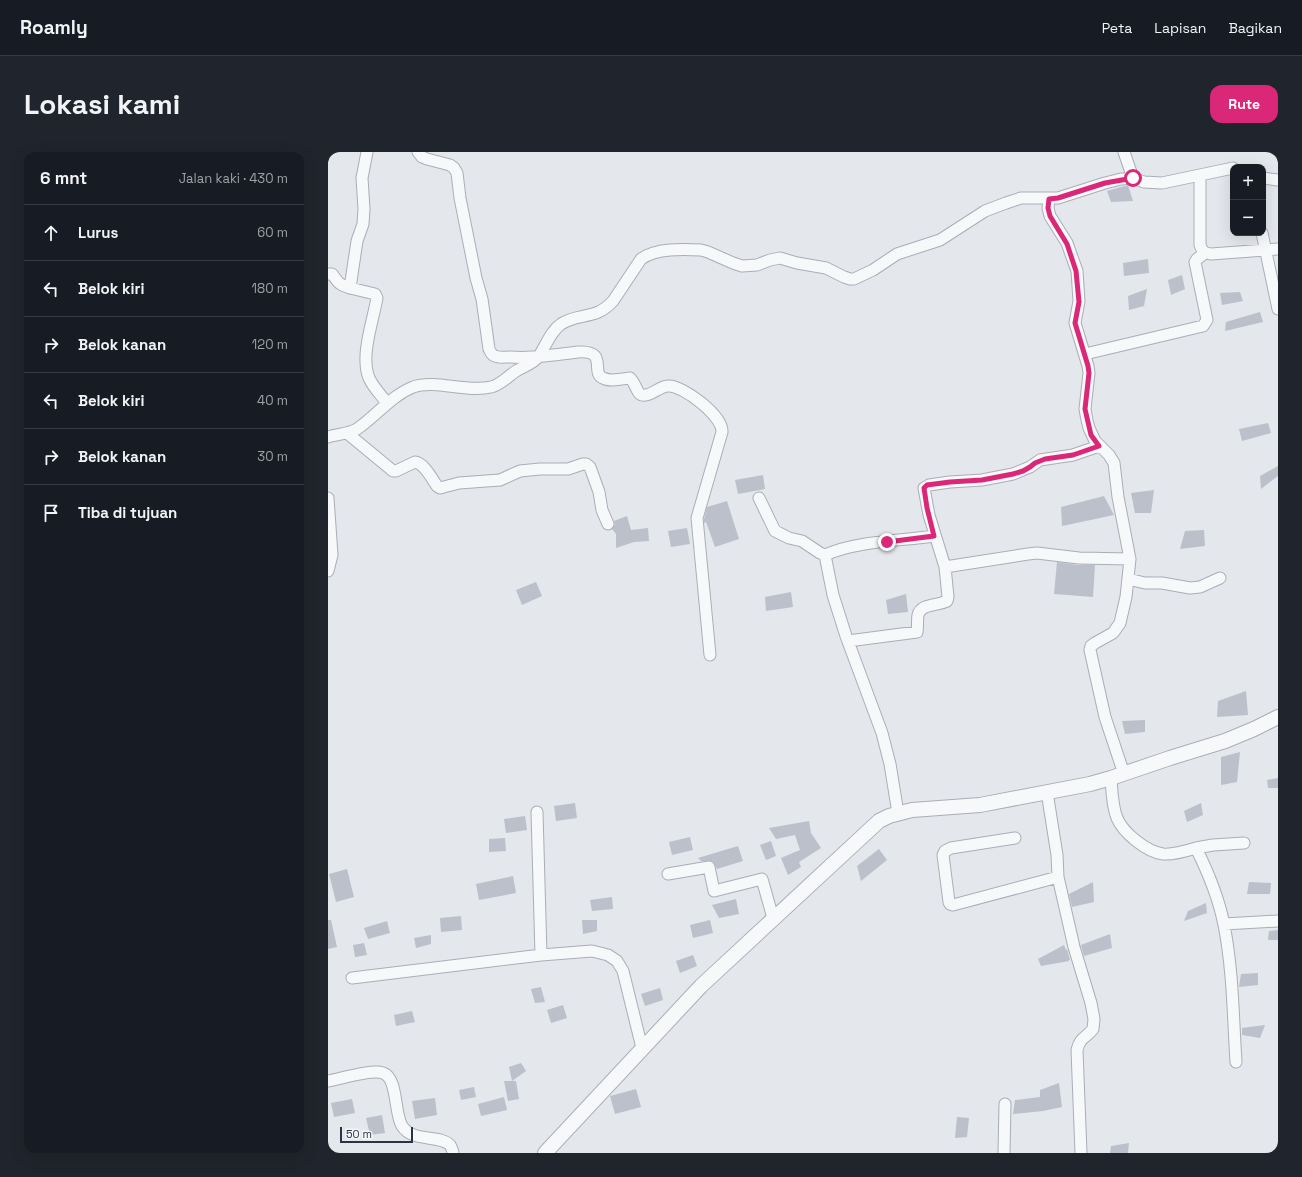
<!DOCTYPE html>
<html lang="id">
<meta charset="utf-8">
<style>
:root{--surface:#171b24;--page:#20242c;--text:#f1f3f6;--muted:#9ea1a6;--line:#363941;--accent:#db2777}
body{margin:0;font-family:"Space Grotesk",sans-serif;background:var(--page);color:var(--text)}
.controls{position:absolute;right:12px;top:12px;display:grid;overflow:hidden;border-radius:8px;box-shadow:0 4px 16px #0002}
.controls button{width:36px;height:36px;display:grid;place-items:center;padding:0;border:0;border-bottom:1px solid var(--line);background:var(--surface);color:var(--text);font:20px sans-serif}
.scale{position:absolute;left:12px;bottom:10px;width:73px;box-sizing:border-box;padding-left:4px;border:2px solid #2b3445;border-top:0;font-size:11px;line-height:14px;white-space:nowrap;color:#2b3445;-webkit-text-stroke:3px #f4f6f9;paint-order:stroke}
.stop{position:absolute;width:12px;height:12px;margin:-9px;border:3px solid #db2777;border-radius:50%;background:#fff}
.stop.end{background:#db2777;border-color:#fff;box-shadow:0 1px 4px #0008}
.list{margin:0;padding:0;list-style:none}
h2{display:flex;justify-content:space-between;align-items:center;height:52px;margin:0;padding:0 16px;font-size:17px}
h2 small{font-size:13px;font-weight:400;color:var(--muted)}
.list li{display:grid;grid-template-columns:26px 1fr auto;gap:12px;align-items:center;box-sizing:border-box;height:56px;padding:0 16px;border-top:1px solid var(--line)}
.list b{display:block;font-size:15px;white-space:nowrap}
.list em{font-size:13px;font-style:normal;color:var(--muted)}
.icon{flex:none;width:22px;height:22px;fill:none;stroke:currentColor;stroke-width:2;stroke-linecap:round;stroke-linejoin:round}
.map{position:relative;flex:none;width:950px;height:1001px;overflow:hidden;border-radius:12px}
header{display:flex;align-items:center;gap:24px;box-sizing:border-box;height:56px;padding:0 20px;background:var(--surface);border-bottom:1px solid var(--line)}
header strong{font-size:19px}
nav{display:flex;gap:22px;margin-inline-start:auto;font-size:14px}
.intro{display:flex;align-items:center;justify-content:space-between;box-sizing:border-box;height:96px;padding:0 24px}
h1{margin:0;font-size:28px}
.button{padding:10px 18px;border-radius:12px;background:var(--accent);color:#fff;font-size:14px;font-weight:700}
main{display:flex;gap:24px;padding:0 24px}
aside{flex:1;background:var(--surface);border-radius:12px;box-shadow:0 4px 16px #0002}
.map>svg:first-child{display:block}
.building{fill:#bbc0ca}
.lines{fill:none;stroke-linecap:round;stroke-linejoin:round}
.minor-casing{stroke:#a9aeb7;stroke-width:13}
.tertiary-casing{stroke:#a9aeb7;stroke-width:16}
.minor{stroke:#f7f8fa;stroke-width:11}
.tertiary{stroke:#f7f8fa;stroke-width:14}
.route{stroke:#db2777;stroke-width:5}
</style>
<header>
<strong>Roamly</strong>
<nav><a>Peta</a><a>Lapisan</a><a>Bagikan</a></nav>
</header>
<div class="intro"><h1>Lokasi kami</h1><a class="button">Rute</a></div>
<main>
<aside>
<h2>6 mnt<small>Jalan kaki · 430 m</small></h2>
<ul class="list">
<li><svg class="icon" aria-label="ahead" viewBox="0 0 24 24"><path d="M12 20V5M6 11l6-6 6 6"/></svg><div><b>Lurus</b></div><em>60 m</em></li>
<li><svg class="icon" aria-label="left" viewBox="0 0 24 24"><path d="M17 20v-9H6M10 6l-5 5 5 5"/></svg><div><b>Belok kiri</b></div><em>180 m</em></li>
<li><svg class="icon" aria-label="right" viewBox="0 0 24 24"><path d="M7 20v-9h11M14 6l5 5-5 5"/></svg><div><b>Belok kanan</b></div><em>120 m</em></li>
<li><svg class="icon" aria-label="left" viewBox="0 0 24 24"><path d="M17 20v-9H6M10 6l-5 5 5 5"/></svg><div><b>Belok kiri</b></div><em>40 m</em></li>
<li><svg class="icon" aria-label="right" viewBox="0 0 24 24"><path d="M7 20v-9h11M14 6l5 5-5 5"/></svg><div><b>Belok kanan</b></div><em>30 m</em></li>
<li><svg class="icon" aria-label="arrive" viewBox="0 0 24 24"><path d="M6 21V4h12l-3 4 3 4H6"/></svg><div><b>Tiba di tujuan</b></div></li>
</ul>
</aside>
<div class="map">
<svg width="950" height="1001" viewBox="0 0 950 1001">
<rect width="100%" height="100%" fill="#e4e7ec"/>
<!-- building -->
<path class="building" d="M800,33L805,49L783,50L779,39Z
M820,107L821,121L796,124L795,111Z
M854,123L857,137L843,143L840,128Z
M819,137L816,154L801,158L800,144Z
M912,140L915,149L894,153L892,141Z
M932,160L935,170L897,179L898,170Z
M940,271L943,281L914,289L911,277Z
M950,314V324L933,337L932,324Z
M435,323L437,337L410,342L407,328Z
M826,338L823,361H807L803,341Z
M776,344L786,363L734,374L733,355Z
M399,349L411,387L387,395L378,370L376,371V367L379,355Z
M299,364L303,378L320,376L321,389L306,390L288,396V382L284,377L287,373L286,369Z
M359,376L362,392L343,395L340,379Z
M876,378L877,394L852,397L857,379Z
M729,410L750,413H767L765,445L726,442Z
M208,430L214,444L194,453L188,438Z
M463,440L465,455L438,459L437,445Z
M578,442L580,460L560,462L558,448Z
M918,539L920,563L889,565L890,549Z
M817,568V580L797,582L794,569Z
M912,600L909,630L893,633V605Z
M950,626V636H940L939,628Z
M247,651L249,666L228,669L226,654Z
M873,651L875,663L859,670L856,659Z
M197,664L199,678L178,681L176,667Z
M481,669L483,681L493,696L471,710L473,715L460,723L453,706L472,698L467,683L448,687L441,676Z
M362,685L365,698L344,703L341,690Z
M177,686L178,699L161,700V687Z
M443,689L448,704L438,708L432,693Z
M410,694L415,709L389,717L386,711L384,709H373L370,706Z
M551,697L559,708L533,729L529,714Z
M19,717L26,745L8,750L1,722Z
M185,724L188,741L151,748L148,732Z
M765,730L766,750L744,755L741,742Z
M921,730L943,731L942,742H919Z
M284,745L285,757L264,759L262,748Z
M408,747L411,762L391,766L384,753Z
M878,751L879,761L856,769L860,759Z
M133,764L134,778L113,780L112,766Z
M0,768H3L9,795L0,797Z
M254,768H269V779L255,782Z
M382,768L385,781L365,786L362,773Z
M59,769L62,781L40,787L36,776Z
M950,778V788H940L941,779Z
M782,782L784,796L756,804L753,793Z
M103,783V792L88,796L86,786Z
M36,791L39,803L27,805L25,793Z
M736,793L738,798L739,797L742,808H741V809L713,814L710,807Z
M365,803L369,814L352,821L348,809Z
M930,821V833L911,835L913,822Z
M213,835L217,850L207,851L203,837Z
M332,836L335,848L317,854L313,842Z
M235,853L239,866L223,871L219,858Z
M84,859L87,870L68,874L66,863Z
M937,873L932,886L914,883V876Z
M193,911L198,919L184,929L181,915Z
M176,929H188L191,947L180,949Z
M731,931L734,955L715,959L685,962L687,948L712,945V938Z
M146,935L148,945L133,948L131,938Z
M308,937L313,955L287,962L282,944Z
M176,945L179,958L153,964L150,952Z
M107,946L109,963L87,967L84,949Z
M24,947L27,961L6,965L3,951Z
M54,963L57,981L42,983L38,966Z
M629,965L641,966L639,985L627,986Z
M801,991L800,1001H782L783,994Z"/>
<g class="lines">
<!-- minor casing -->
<g class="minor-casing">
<path id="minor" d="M39,0L34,26L36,57L35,72L29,89L22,136L47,142L49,146C45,169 32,204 41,226C45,235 53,243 59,251
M90,0L94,5L99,7L122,13L126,16L129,21L132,46L148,126L154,147L161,197C163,200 163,203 167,204C171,206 177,205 182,205C196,206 211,205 225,203C234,202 242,201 250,200C281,198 262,221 275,226C282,230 294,227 302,226C307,230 309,242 314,243C322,245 332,234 340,234C355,233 395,264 394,280L369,366L382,503
M796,0L805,26
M872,23V93C874,99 876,101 883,102L950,97
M935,26L950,28
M721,47L720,56L722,64L739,91L749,119L751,149L747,171L760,214L761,221L757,257L759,268L761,276L767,289L781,303L786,311L790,345L802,407L798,445L792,471L785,481L767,491L763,494L762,498L777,565L796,622
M934,81L950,157
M0,122H4C11,131 10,132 22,136
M757,202L875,174L879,168L867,110L869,107L877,101
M19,281L65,319H68L87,310C96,311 104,327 109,334L112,336L131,331L172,328L192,319L212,317H240L255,312H258L262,315L271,340L274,358L280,372
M0,285C9,282 21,282 29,277C48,264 63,244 85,235C107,227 139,241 163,235C173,233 180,224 188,219C196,214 205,212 211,204C218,193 223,179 233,172C251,160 267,169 285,149L313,107C328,96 355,97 373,98L380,100L405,111L414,114L429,113L442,108L452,106L469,111L498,116L516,125L522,127H526L545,118L569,102L612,88L657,59L678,51L693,46H730L777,31L793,27L805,26L816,30L834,31L905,16
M0,346L4,403L0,419
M431,346L447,379L461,386L474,389L492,401L497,403
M617,415L700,402L709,401L751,406L802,407
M800,427L817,431H834L862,436L872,435L892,426
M520,489L589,480C590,474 589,469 590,463C593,451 610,454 619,449L620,445L617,415L601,363L596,336L601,333L622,330L654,328L685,322L702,315L712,308L745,303L771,294
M783,626C784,639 784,654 789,666C795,681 819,700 835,702C845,703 858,699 868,696C880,720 891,747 896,773C905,818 905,864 908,910
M719,640L729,703L730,725L746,795L763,851L766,867L765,877C758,886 752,885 749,898L753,1001
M209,660L213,803
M570,661L562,612L554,581L518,484L505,443L497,403C529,389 571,389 606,384
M687,686L623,696L617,699L615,703L621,750L622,752L625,753L730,725
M868,696L885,693L916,691
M340,722L381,715L386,739L434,727L445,766
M896,772L950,769
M24,826L213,803L264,799L280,803L289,809L295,819L314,896
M0,929C12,927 44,917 55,921C70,926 66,961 74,974C85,991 111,982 122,993C123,995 125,999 125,1001
M676,1001L677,952"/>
</g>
<!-- tertiary casing -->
<g class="tertiary-casing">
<path id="tertiary" d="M217,1001L373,834L551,669L561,664L584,658L652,653L762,632L783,626L842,606L897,589L926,577L950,565"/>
</g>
<!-- minor -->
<use href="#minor" class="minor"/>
<!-- tertiary -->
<use href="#tertiary" class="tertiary"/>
</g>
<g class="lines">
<!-- route -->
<path class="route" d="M559,390L606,384L599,356L596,336L599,333L622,330L654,328L685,322L695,319L702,315L707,311L717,307L745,303L771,294L763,283L757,257L761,221L760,214L747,171L751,150L748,119L739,92L722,64L720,56L721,47L730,46L777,31L805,26"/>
</g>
</svg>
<div class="controls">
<button>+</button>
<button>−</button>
</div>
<div class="scale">50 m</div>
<div class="stop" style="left:805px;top:26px"></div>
<div class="stop end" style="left:559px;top:390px"></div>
</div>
</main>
